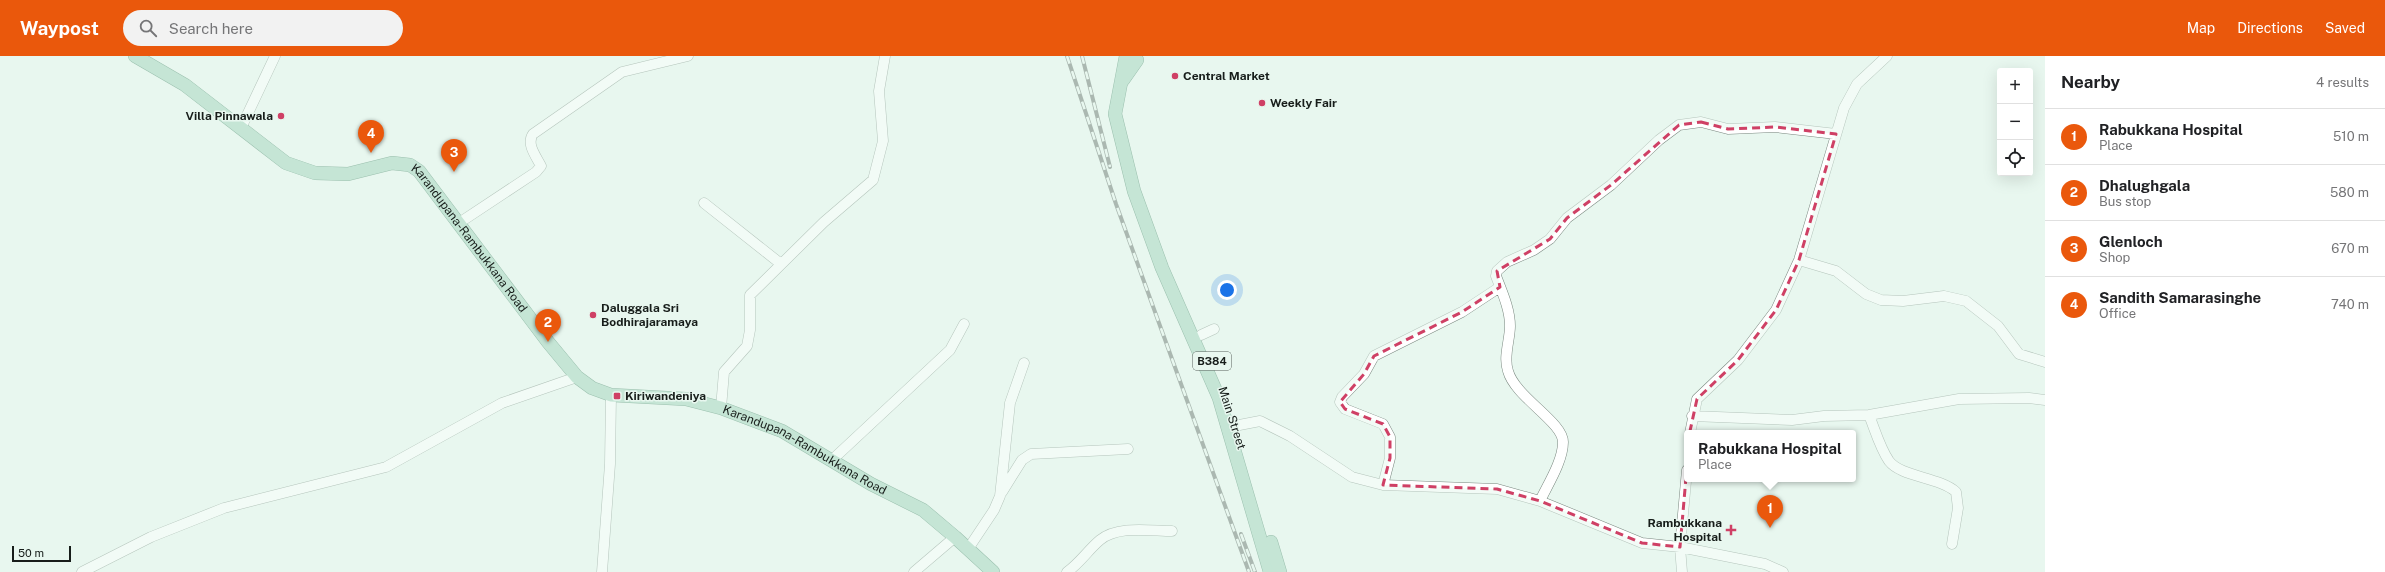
<!DOCTYPE html>
<meta charset="utf-8">
<style>
:root{--surface:#fff;--page:#f2f2f2;--text:#202124;--muted:#757577;--line:#e0e0e0;--accent:#ea580c}
body{margin:0;font-family:"Public Sans",sans-serif;background:var(--page);color:var(--text)}
.controls{position:absolute;right:12px;top:12px;display:grid;overflow:hidden;border-radius:4px;box-shadow:0 4px 16px #0002}
.controls button{width:36px;height:36px;display:grid;place-items:center;padding:0;border:0;border-bottom:1px solid var(--line);background:var(--surface);color:var(--text);font:20px sans-serif}
.scale{position:absolute;left:12px;bottom:10px;width:59px;box-sizing:border-box;padding-left:4px;border:2px solid #171d1a;border-top:0;font-size:11px;line-height:14px;white-space:nowrap;color:#171d1a;-webkit-text-stroke:3px #e8f7ef;paint-order:stroke}
.you{position:absolute;left:1227px;top:234px;width:14px;height:14px;margin:-10px;border:3px solid #fff;border-radius:50%;background:#1a73e8;box-shadow:0 0 0 6px #1a73e833}
.badge{display:grid;place-items:center;width:26px;height:26px;border-radius:50%;background:var(--accent);color:#fff;font-size:13px;font-weight:700}
.pin{position:absolute;translate:-50% -33px;filter:drop-shadow(0 1px 2px #0008)}
.pin::after{content:'';position:absolute;top:21px;width:14px;height:12px;background:inherit;clip-path:polygon(0 0,100% 0,50% 100%)}
.popup{position:absolute;left:1684px;top:374px;width:172px;height:52px;box-sizing:border-box;display:grid;place-content:center;border-radius:4px;background:var(--surface);filter:drop-shadow(0 1px 3px #0005);font-size:13px;white-space:nowrap;color:var(--muted)}
.popup b{font-size:15px;color:var(--text)}
.popup::after{content:'';position:absolute;left:50%;top:100%;margin-left:-8px;border:8px solid transparent;border-top-color:var(--surface)}
.list{margin:0;padding:0;list-style:none}
h2{display:flex;justify-content:space-between;align-items:center;height:52px;margin:0;padding:0 16px;font-size:17px}
h2 small{font-size:13px;font-weight:400;color:var(--muted)}
.list li{display:grid;grid-template-columns:26px 1fr auto;gap:12px;align-items:center;box-sizing:border-box;height:56px;padding:0 16px;border-top:1px solid var(--line)}
.list b{display:block;font-size:15px;white-space:nowrap}
.list p{margin:0;font-size:13px;white-space:nowrap;color:var(--muted)}
.list em{font-size:13px;font-style:normal;color:var(--muted)}
.icon{flex:none;width:22px;height:22px;fill:none;stroke:currentColor;stroke-width:2;stroke-linecap:round;stroke-linejoin:round}
.map{position:relative;flex:none;width:2045px;height:516px;overflow:hidden}
header{display:flex;align-items:center;gap:24px;box-sizing:border-box;height:56px;padding:0 20px;background:var(--accent);color:#fff}
header strong{font-size:19px}
nav{display:flex;gap:22px;margin-inline-start:auto;font-size:14px}
.search{width:280px;height:36px;background:var(--page);display:flex;align-items:center;gap:10px;box-sizing:border-box;padding:0 14px;border-radius:22px;color:var(--muted);font-size:15px}
main{display:flex}
aside{flex:1;background:var(--surface)}
.map>svg:first-child{display:block}
.lines{fill:none;stroke-linecap:round;stroke-linejoin:round}
.minor-casing{stroke:#79877f;stroke-width:11}
.major-casing{stroke:#417c61;stroke-width:14}
.minor{stroke:#fff;stroke-width:10}
.major{stroke:#9bcfb7;stroke-width:13}
.rail-casing{stroke:#626c67;stroke-width:4}
.rail{stroke:#e8f7ef;stroke-width:2.5;stroke-dasharray:8;stroke-linecap:butt}
.marked{fill:none;stroke:#cf4065;stroke-width:3;stroke-dasharray:8 5;stroke-linejoin:round}
.poi-dot{fill:#cf4065;stroke:#e8f7ef;stroke-width:1.5}
.labels{text-anchor:middle;dominant-baseline:central;stroke-width:3;stroke-linejoin:round;paint-order:stroke}
.shield{fill:#e8f7ef;stroke:#565e5a;stroke-width:1}
.shield-label{font-size:11px;font-weight:bold;fill:#171d1a}
.poi-label{font-size:12px;font-weight:bold;fill:#171d1a;stroke:#e8f7ef;text-anchor:start}
.street-label{font-size:12px;fill:#171d1a;stroke:#e8f7ef}
</style>
<header>
<strong>Waypost</strong>
<div class="search"><svg class="icon" aria-label="search" viewBox="0 0 24 24"><circle cx="10" cy="10" r="6"/><path d="M15 15l6 6"/></svg>Search here</div>
<nav><a>Map</a><a>Directions</a><a>Saved</a></nav>
</header>
<main>
<div class="map">
<svg width="2045" height="516" viewBox="0 0 2045 516">
<rect width="100%" height="100%" fill="#e8f7ef"/>
<g class="lines">
<!-- minor casing -->
<g class="minor-casing">
<path id="minor" d="M241,72L275,0
M704,147L781,208
M459,167L536,116L541,110C536,100 526,88 533,78L622,16L688,0
M1799,204L1836,215L1866,238L1881,244L1903,245L1944,240L1966,245L1998,270L2019,298L2045,306
M1201,279L1214,273
M721,352L724,316L747,290L750,274V239L824,166L873,124L883,85L879,35L885,0
M1869,359C1875,374 1880,392 1889,405C1901,421 1939,421 1956,436L1958,452L1952,488
M1692,360L1792,364L1824,360L1869,359L1959,343L2029,342L2045,344
M1229,371L1260,365L1290,380L1352,421L1383,429L1497,433L1540,445L1642,487L1680,491L1765,508L1783,516
M1690,377L1697,343L1738,304L1776,254L1799,204L1844,52L1857,28L1887,0
M832,404L950,294L964,268
M1383,429L1390,402V381L1383,368L1345,353L1340,346L1342,341L1364,318L1374,300L1462,256L1500,231
M1002,436L1022,404L1031,398L1128,393
M1540,445C1548,428 1563,405 1563,386C1563,366 1515,341 1508,315C1503,301 1510,284 1510,270C1510,253 1502,236 1496,220L1497,215L1507,206L1534,194L1550,183L1567,162L1611,129L1659,84L1679,69L1701,66L1728,73L1775,71L1836,78
M968,493L994,454L1000,440L1010,347L1024,307
M82,516L151,481L224,452L386,411L502,347L577,321
M602,516L610,408L611,339
M914,516L955,481
M1067,516C1080,507 1088,494 1100,484C1118,469 1151,475 1172,475
M1682,516L1680,491L1687,414"/>
</g>
<!-- major casing -->
<g class="major-casing">
<g id="major">
<path id="s1" d="M135,0L185,29L286,107L315,117L348,118L392,107L410,109L419,115L548,286L577,321L592,332L611,339L686,343L721,352L782,375L871,428L923,454L955,481L993,516"/>
<path d="M1126,0L1115,58L1134,135L1162,212L1219,342L1270,516"/>
<path d="M1123,24L1137,4"/>
<path d="M1271,486L1280,516"/>
</g>
</g>
<!-- minor -->
<use href="#minor" class="minor"/>
<!-- major -->
<use href="#major" class="major"/>
<!-- rail casing -->
<g class="rail-casing">
<path id="rail" d="M1067,0L1116,148L1249,516
M1082,0L1110,111
M1241,478L1255,516"/>
</g>
<!-- rail -->
<use href="#rail" class="rail"/>
</g>
<!-- marked area -->
<path d="M0 0H2045V516H0ZM1701,66L1728,73L1775,71L1836,78L1799,204L1776,254L1738,304L1697,343L1690,375L1680,491L1642,487L1540,445L1497,433L1383,429L1390,402V381L1383,368L1345,353L1340,346L1364,318L1374,300L1462,256L1500,231L1497,215L1550,183L1567,162L1611,129L1679,69Z" fill="#e8f7ef" fill-opacity=".55" fill-rule="evenodd"/>
<path class="marked" d="M1701,66L1728,73L1775,71L1836,78L1799,204L1776,254L1738,304L1697,343L1690,375L1680,491L1642,487L1540,445L1497,433L1383,429L1390,402V381L1383,368L1345,353L1340,346L1364,318L1374,300L1462,256L1500,231L1497,215L1550,183L1567,162L1611,129L1679,69Z"/>
<!-- markers -->
<g class="poi-dot">
<circle cx="1175" cy="20" r="4"/>
<circle cx="1262" cy="47" r="4"/>
<circle cx="281" cy="60" r="4"/>
<circle cx="593" cy="259" r="4"/>
<rect x="613" y="336" width="8" height="8" rx="2"/>
<path d="M1729 468h4v4h4v4h-4v4h-4v-4h-4v-4h4z"/>
</g>
<g class="labels">
<!-- shield labels -->
<rect class="shield" x="1193" y="296" width="38" height="18" rx="3"/>
<g class="shield-label">
<text x="1212" y="305">B384</text>
</g>
<!-- poi labels -->
<g class="poi-label">
<text x="1183" y="20">Central Market</text>
<text x="1270" y="47">Weekly Fair</text>
<text x="273" y="60" text-anchor="end">Villa Pinnawala</text>
<text x="601" y="252">Daluggala Sri<tspan x="601" dy="14">Bodhirajaramaya</tspan></text>
<text x="625" y="340">Kiriwandeniya</text>
<text x="1722" y="467" text-anchor="end">Rambukkana<tspan x="1722" dy="14">Hospital</tspan></text>
</g>
<!-- street labels -->
<g class="street-label">
<text stroke="none"><textPath href="#s1" startOffset="407">Karandupana-Rambukkana Road</textPath></text>
<text transform="translate(1232 362) rotate(72)">Main Street</text>
<text stroke="none"><textPath href="#s1" startOffset="827">Karandupana-Rambukkana Road</textPath></text>
</g>
</g>
</svg>
<div class="controls">
<button>+</button>
<button>−</button>
<button><svg class="icon" aria-label="locate" viewBox="0 0 24 24"><circle cx="12" cy="12" r="6"/><path d="M12 2v4M12 18v4M2 12h4M18 12h4"/></svg></button>
</div>
<div class="scale">50 m</div>
<div class="you"></div>
<div class="pin badge" style="left:1770px;top:472px">1</div>
<div class="popup"><b>Rabukkana Hospital</b>Place</div>
<div class="pin badge" style="left:548px;top:286px">2</div>
<div class="pin badge" style="left:454px;top:116px">3</div>
<div class="pin badge" style="left:371px;top:97px">4</div>
</div>
<aside>
<h2>Nearby<small>4 results</small></h2>
<ul class="list">
<li><span class="badge">1</span><div><b>Rabukkana Hospital</b><p>Place</p></div><em>510 m</em></li>
<li><span class="badge">2</span><div><b>Dhalughgala</b><p>Bus stop</p></div><em>580 m</em></li>
<li><span class="badge">3</span><div><b>Glenloch</b><p>Shop</p></div><em>670 m</em></li>
<li><span class="badge">4</span><div><b>Sandith Samarasinghe</b><p>Office</p></div><em>740 m</em></li>
</ul>
</aside>
</main>
